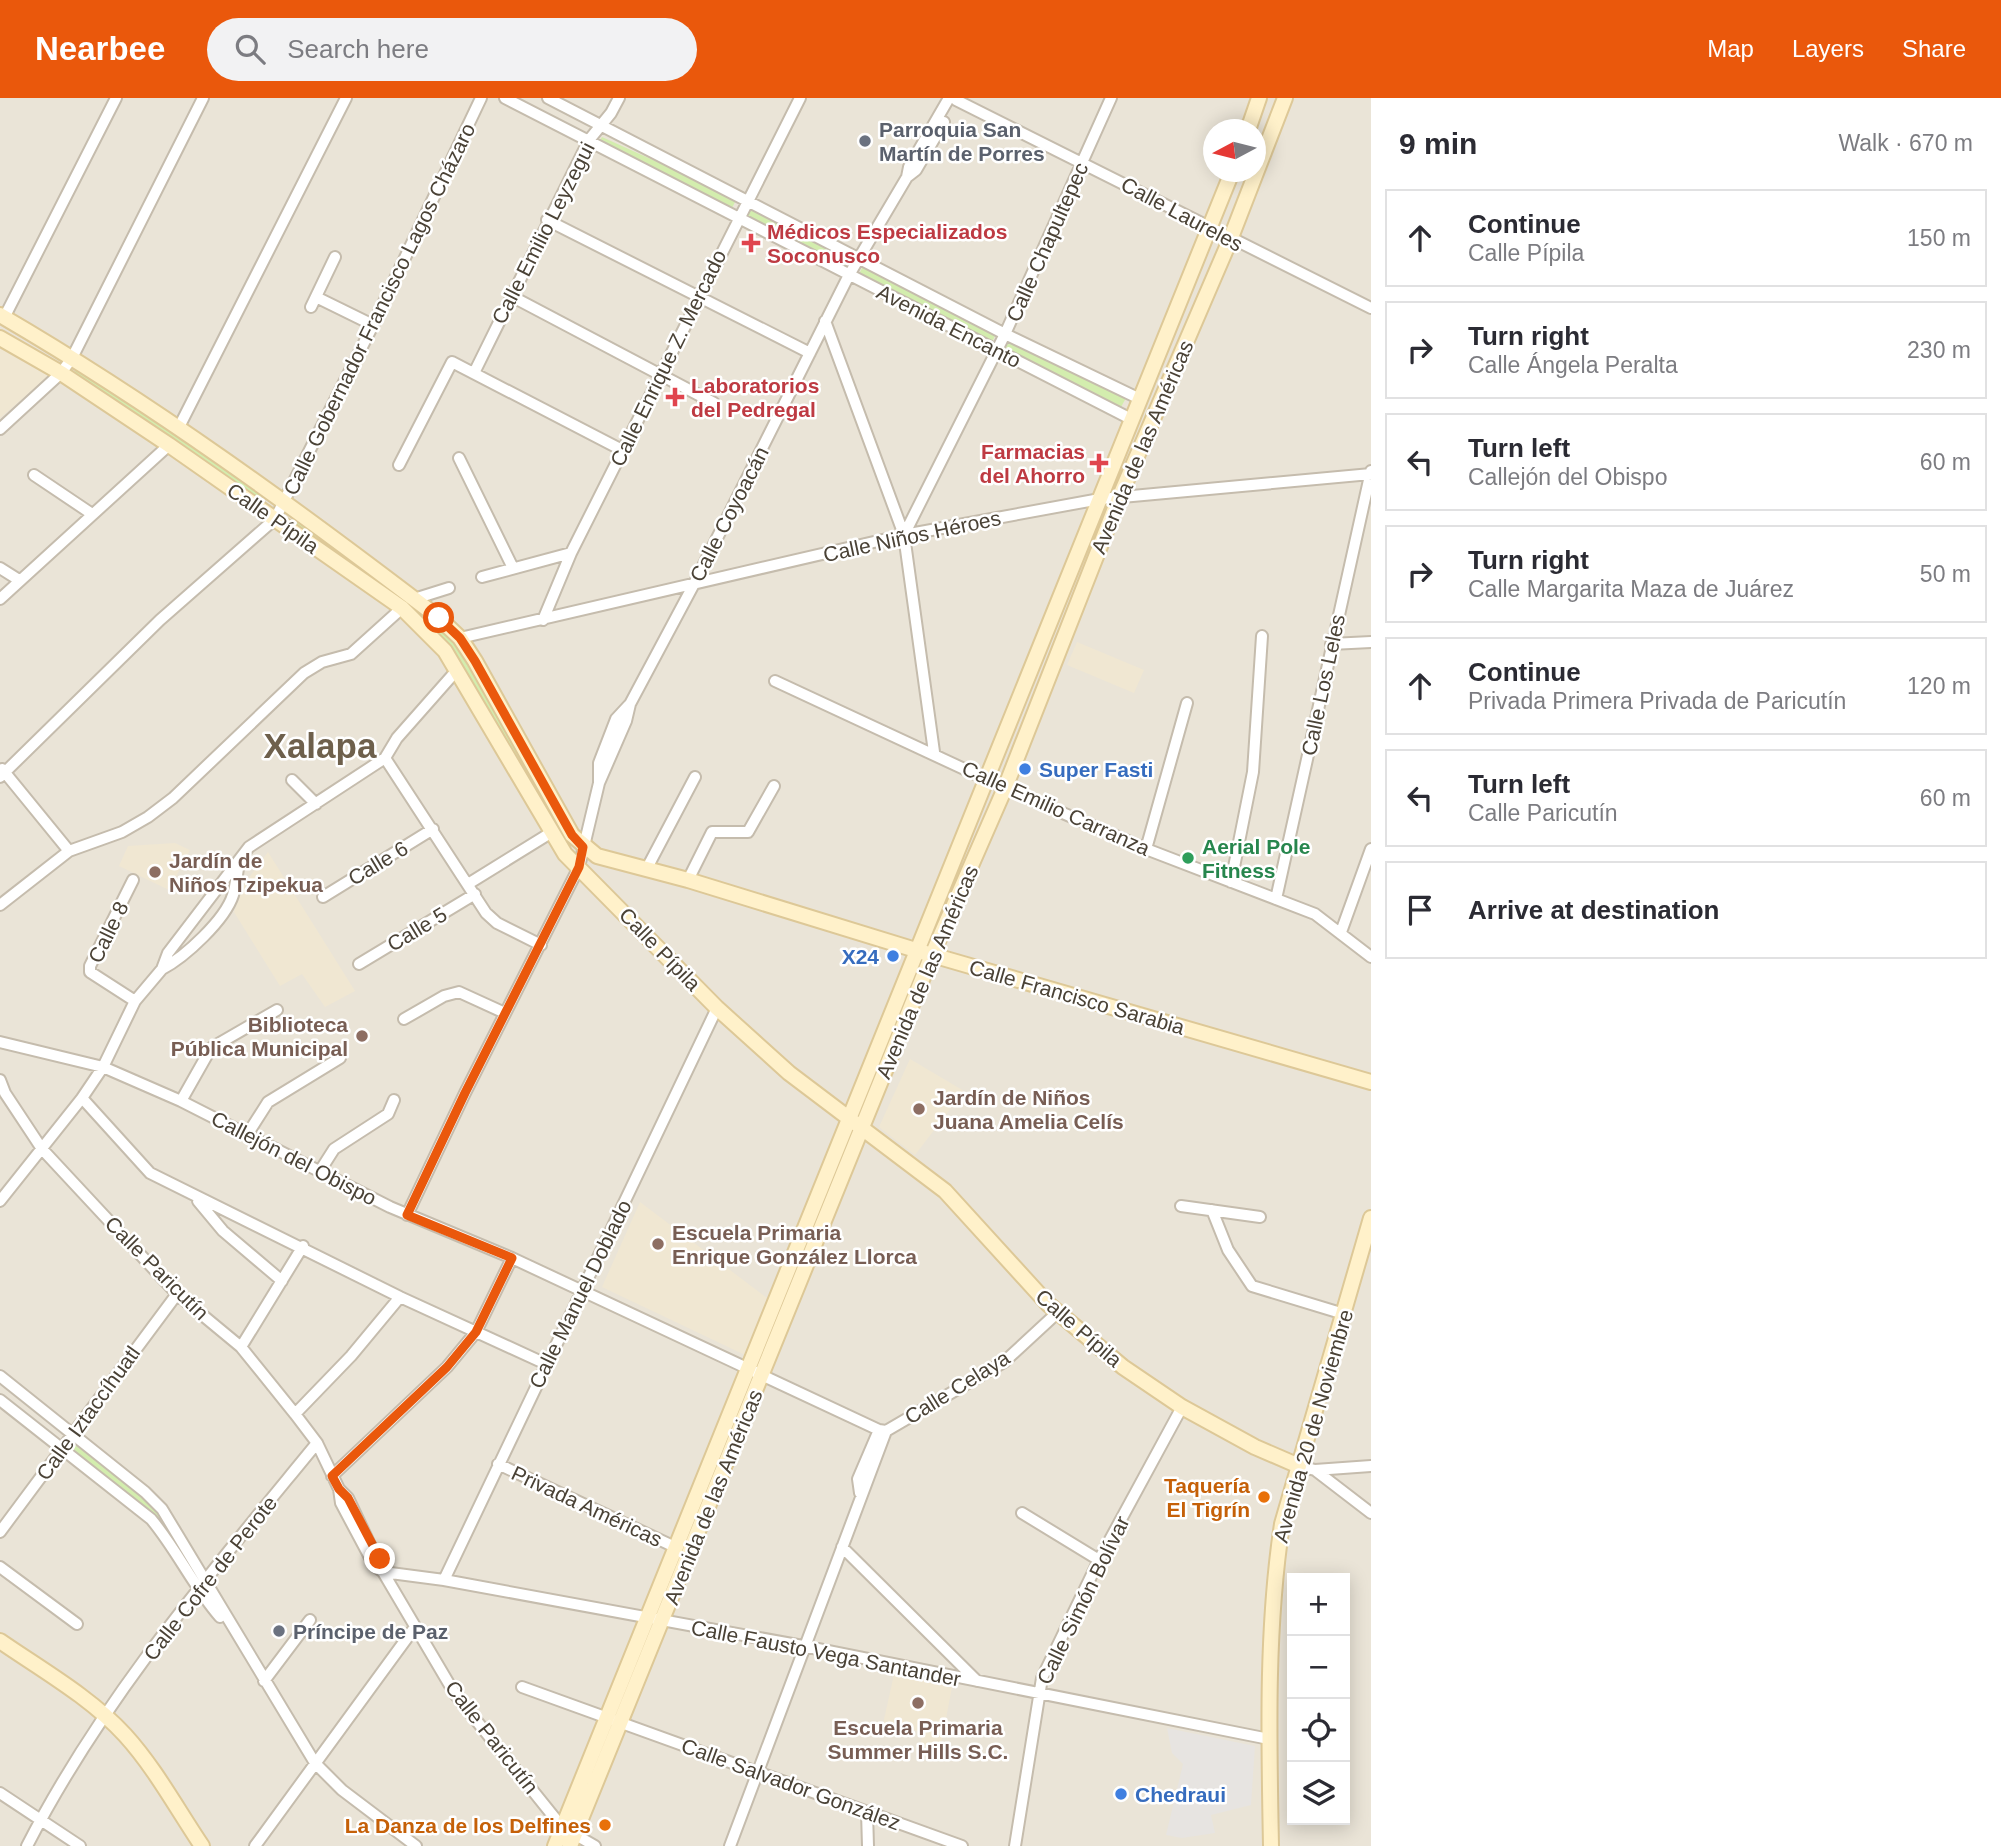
<!DOCTYPE html>
<meta charset="utf-8">
<style>
:root{--surface:#fff;--page:#f2f2f3;--text:#2b2b33;--muted:#7c7c81;--line:#e1e1e2;--accent:#ea580c}
body{margin:0;font-family:Helvetica,sans-serif;background:var(--page);color:var(--text)}
.controls{position:absolute;right:21px;bottom:21px;display:grid;overflow:hidden;border-radius:0px;box-shadow:0 4px 18px #0003}
.controls button{width:63px;height:63px;display:grid;place-items:center;padding:0;border:0;border-bottom:2px solid var(--line);background:var(--surface);color:var(--text);font:35px sans-serif}
.compass{position:absolute;left:1203px;top:21px;width:63px;height:63px;border-radius:50%;background:var(--surface);box-shadow:0 4px 18px #0003;rotate:263deg}
.stop{position:absolute;width:21px;height:21px;margin:-16px;border:5px solid #ea580c;border-radius:50%;background:#fff}
.stop.end{background:#ea580c;border-color:#fff;box-shadow:0 2px 7px #0008}
.list{margin:0;padding:0;list-style:none}
h2{display:flex;justify-content:space-between;align-items:center;height:91px;margin:0;padding:0 28px;font-size:30px}
h2 small{font-size:23px;font-weight:400;color:var(--muted)}
.list li{display:grid;grid-template-columns:46px 1fr auto;gap:21px;align-items:center;box-sizing:border-box;height:98px;margin:0 14px 14px;padding:0 14px;border:2px solid var(--line);border-radius:0px}
.list b{display:block;font-size:26px;white-space:nowrap}
.list p{margin:0;font-size:23px;white-space:nowrap;color:var(--muted)}
.list em{font-size:23px;font-style:normal;color:var(--muted)}
.icon{flex:none;width:38px;height:38px;fill:none;stroke:currentColor;stroke-width:2;stroke-linecap:round;stroke-linejoin:round}
.map{position:relative;flex:none;width:1371px;height:1748px;overflow:hidden}
header{display:flex;align-items:center;gap:42px;box-sizing:border-box;height:98px;padding:0 35px;background:var(--accent);color:#fff}
header strong{font-size:33px}
nav{display:flex;gap:38px;margin-inline-start:auto;font-size:24px}
.search{width:490px;height:63px;background:var(--page);display:flex;align-items:center;gap:18px;box-sizing:border-box;padding:0 24px;border-radius:38px;color:var(--muted);font-size:26px}
main{display:flex}
aside{flex:1;background:var(--surface)}
.map>svg:first-child{display:block}
.residential{fill:#eae4d7;fill-rule:evenodd}
.education{fill:#f0e7d2}
.green{fill:#d3edae}
.parking{fill:#e7e4e1}
.lines{fill:none;stroke-linecap:round;stroke-linejoin:round}
.minor-casing{stroke:#c5bcad;stroke-width:14}
.secondary-casing{stroke:#ddc897;stroke-width:18}
.minor{stroke:#fff;stroke-width:10}
.secondary{stroke:#fff1ca;stroke-width:14}
.route{stroke:#ea580c;stroke-width:9}
.worship-dot{fill:#6b7280;stroke:#fff;stroke-width:2.5}
.health-dot{fill:#e0444e;stroke:#fff;stroke-width:2.5}
.shop-dot{fill:#3f7fe0;stroke:#fff;stroke-width:2.5}
.leisure-dot{fill:#2e9e5b;stroke:#fff;stroke-width:2.5}
.education-dot{fill:#8d6e63;stroke:#fff;stroke-width:2.5}
.food-dot{fill:#e8710a;stroke:#fff;stroke-width:2.5}
.labels{text-anchor:middle;dominant-baseline:central;stroke-width:5;stroke-linejoin:round;paint-order:stroke}
.worship-label{font-size:21px;font-weight:bold;fill:#5b616d;stroke:#fff;text-anchor:start}
.street-label{font-size:21px;fill:#4a4236;stroke:#fff}
.health-label{font-size:21px;font-weight:bold;fill:#be3a42;stroke:#fff;text-anchor:start}
.shop-label{font-size:21px;font-weight:bold;fill:#366cbe;stroke:#fff;text-anchor:start}
.leisure-label{font-size:21px;font-weight:bold;fill:#27864d;stroke:#fff;text-anchor:start}
.education-label{font-size:21px;font-weight:bold;fill:#785e54;stroke:#fff;text-anchor:start}
.food-label{font-size:21px;font-weight:bold;fill:#c56008;stroke:#fff;text-anchor:end}
.town-label{font-size:35px;font-weight:bold;fill:#6e604c;stroke:#fff}
</style>
<header>
<strong>Nearbee</strong>
<div class="search"><svg class="icon" aria-label="search" viewBox="0 0 24 24"><circle cx="10" cy="10" r="6"/><path d="M15 15l6 6"/></svg>Search here</div>
<nav><a>Map</a><a>Layers</a><a>Share</a></nav>
</header>
<main>
<div class="map">
<svg width="1371" height="1748" viewBox="0 0 1371 1748">
<rect width="100%" height="100%" fill="#f6f2e9"/>
<!-- residential -->
<path class="residential" d="M0,0H1371V1748H0ZM1213,32H1255V74H1213ZM1292,1480H1345V1722H1292Z"/>
<!-- education -->
<path class="education" d="M0,247L49,278L0,320Z
M1077,544L1144,572L1134,595L1067,567Z
M175,745L190,752L169,792L119,768L128,748Z
M268,754L355,893L325,909L302,876L280,888L234,814L245,785Z
M910,961L964,993L915,1057L879,1029Z
M640,1104L767,1200L745,1257L602,1189Z
M895,1572L953,1584L938,1662L918,1658L923,1634L883,1626Z"/>
<!-- green -->
<path class="green" d="M602,39L737,100L732,110L595,51Z
M748,106L851,160L846,170L742,116Z
M863,168L997,234L992,244L859,176Z
M1010,241L1126,300L1121,309L1005,252Z
M78,270L263,395L259,402L73,276Z
M295,419L438,526L456,546L567,735L561,739L451,550L291,424Z
M75,1347L144,1396L163,1415L195,1471L193,1474L157,1419L72,1352Z"/>
<!-- parking -->
<path class="parking" d="M1167,1630L1255,1648L1251,1707L1211,1717L1215,1735L1182,1740L1166,1737L1183,1666L1172,1655Z"/>
<g class="lines">
<!-- minor casing -->
<g class="minor-casing">
<path id="minor" d="M505,0L1131,321
M548,0L1005,236L1140,301
M956,2L1371,210
M907,79L916,72L944,24
M547,122L810,255
M511,198L714,305
M316,199L373,227
M311,209L335,159
M4,220L116,0
M825,223L904,437L934,654
M474,275L589,42L611,15L619,0
M0,331L61,275L72,260L203,0
M178,331L346,0
M459,360L513,470
M399,367L452,264L622,352
M34,377L92,416
M904,437L1005,236L1111,0
M0,470L19,482
M482,479L571,455
M0,501L169,347
M414,501L449,490
M543,522L571,455L800,0
M460,540L904,437L1100,401L1371,376
M1331,546L1371,544
M775,583L1005,690L1146,751L1315,816L1371,859
M385,660L486,815L497,825L541,847
M2,671L69,753
M0,679L160,522L275,421L373,227L481,0
M292,682L316,706
M599,685L626,623L630,606L694,486L849,177L907,79L909,69L949,0
M1146,751L1187,605
M646,772L695,679
M133,782L90,868V874L135,903
M688,782L712,734H748L774,688
M1231,784L1253,674L1262,538
M468,786L552,734
M323,799L433,731
M1276,801L1371,373
M0,807L69,753L122,734L148,719L173,700L304,575L322,564L351,556L402,510
M1341,834L1371,751
M359,866L475,796
M162,871C185,859 225,822 233,797C236,787 237,775 239,765
M404,921L444,898L459,894L505,915
M0,944L103,969L181,1003L390,1109L512,1160L879,1332L886,1333
M0,982L5,995L42,1051L177,1196L241,1249L295,1316L317,1345L339,1391L341,1405L374,1467L383,1474
M82,1000L150,1075L400,1199L546,1266
M181,1003L211,950L277,912
M247,1037L268,1004L340,960
M320,1073L334,1051L388,1016L394,1002
M0,1103L82,1000L103,969L135,903L162,871L168,855L249,749L385,660L397,640L457,572
M198,1103L223,1133L282,1183
M1181,1108L1260,1119
M1212,1112L1228,1152L1252,1188L1344,1216
M407,1117L465,995L579,769L599,685V665L616,621L629,607
M241,1249L303,1148
M0,1278L145,1394L162,1411L315,1665L342,1692L416,1748
M0,1302L151,1421C177,1452 193,1488 220,1519
M295,1316L351,1258L400,1199
M886,1333L1004,1264L1057,1215
M498,1366L675,1449
M1299,1368L1315,1372L1371,1415
M1315,1372L1371,1368
M332,1378L447,1269L476,1234L512,1160
M339,1391L348,1400L383,1474L455,1596L562,1729L595,1748
M860,1395L858,1381L879,1332
M1022,1415L1099,1462
M0,1434L177,1196
M842,1449L977,1583
M0,1469L77,1526
M383,1474L444,1482L803,1548L1269,1641
M444,1482L717,910
M264,1583L310,1522
M522,1589L962,1748
M0,1695L80,1748
M867,1714L868,1748
M27,1748C102,1601 213,1472 317,1345
M255,1748L415,1529
M730,1748L886,1333
M1015,1748L1042,1580L1099,1462L1182,1309"/>
</g>
<!-- secondary casing -->
<g class="secondary-casing">
<path id="secondary" d="M1248,32L1259,0
M0,217C153,306 298,412 439,520L460,540L475,563L572,737L597,758L688,782L932,857L1371,984
M0,240L61,275L169,347L402,510L445,553L565,756L717,910L789,975L945,1093L1048,1206L1123,1269L1182,1309L1255,1349L1299,1368
M0,1543C42,1572 90,1599 125,1637C155,1670 177,1711 202,1748
M555,1748L1232,74
M570,1748L932,857L1005,690L1119,400L1230,142L1285,0
M1271,1748C1269,1642 1266,1532 1282,1426L1371,1120"/>
</g>
<!-- minor -->
<use href="#minor" class="minor"/>
<!-- secondary -->
<use href="#secondary" class="secondary"/>
</g>
<g class="lines">
<!-- route -->
<path class="route" d="M380,1461L348,1400L339,1391L332,1378L447,1269L476,1234L512,1160L407,1117L465,995L579,769L583,749L572,737L475,563L460,540L439,520"/>
</g>
<!-- markers -->
<g class="worship-dot">
<circle cx="865" cy="43" r="7"/>
<circle cx="279" cy="1533" r="7"/>
</g>
<g class="health-dot">
<path d="M747.5 134.5h7v7h7v7h-7v7h-7v-7h-7v-7h7z"/>
<path d="M671.5 288.5h7v7h7v7h-7v7h-7v-7h-7v-7h7z"/>
<path d="M1095.5 354.5h7v7h7v7h-7v7h-7v-7h-7v-7h7z"/>
</g>
<g class="shop-dot">
<circle cx="1025" cy="671" r="7"/>
<circle cx="893" cy="858" r="7"/>
<circle cx="1121" cy="1696" r="7"/>
</g>
<circle class="leisure-dot" cx="1188" cy="760" r="7"/>
<g class="education-dot">
<circle cx="155" cy="774" r="7"/>
<circle cx="362" cy="938" r="7"/>
<circle cx="919" cy="1011" r="7"/>
<circle cx="658" cy="1146" r="7"/>
<circle cx="918" cy="1605" r="7"/>
</g>
<g class="food-dot">
<circle cx="1264" cy="1399" r="7"/>
<circle cx="605" cy="1727" r="7"/>
</g>
<g class="labels">
<!-- worship labels -->
<g class="worship-label">
<text x="879" y="31">Parroquia San<tspan x="879" dy="24">Martín de Porres</tspan></text>
<text x="293" y="1533">Príncipe de Paz</text>
</g>
<!-- street labels -->
<g class="street-label">
<text transform="translate(1182 116) rotate(28)">Calle Laureles</text>
<text transform="translate(543 135) rotate(-63)">Calle Emilio Leyzegui</text>
<text transform="translate(1047 144) rotate(-66)">Calle Chapultepec</text>
<text transform="translate(379 211) rotate(-64)">Calle Gobernador Francisco Lagos Cházaro</text>
<text transform="translate(949 228) rotate(27)">Avenida Encanto</text>
<text transform="translate(668 260) rotate(-64)">Calle Enrique Z. Mercado</text>
<text transform="translate(1142 349) rotate(-67)">Avenida de las Américas</text>
<text transform="translate(729 416) rotate(-63)">Calle Coyoacán</text>
<text transform="translate(273 420) rotate(35)">Calle Pípila</text>
<text transform="translate(912 438) rotate(-12)">Calle Niños Héroes</text>
<text transform="translate(1323 587) rotate(-78)">Calle Los Leles</text>
<text transform="translate(1056 710) rotate(24)">Calle Emilio Carranza</text>
<text transform="translate(378 765) rotate(-31)">Calle 6</text>
<text transform="translate(417 831) rotate(-31)">Calle 5</text>
<text transform="translate(108 834) rotate(-64)">Calle 8</text>
<text transform="translate(660 851) rotate(46)">Calle Pípila</text>
<text transform="translate(927 874) rotate(-67)">Avenida de las Américas</text>
<text transform="translate(1077 899) rotate(16)">Calle Francisco Sarabia</text>
<text transform="translate(294 1060) rotate(27)">Callejón del Obispo</text>
<text transform="translate(157 1170) rotate(45)">Calle Paricutín</text>
<text transform="translate(580 1196) rotate(-64)">Calle Manuel Doblado</text>
<text transform="translate(1079 1230) rotate(41)">Calle Pípila</text>
<text transform="translate(957 1289) rotate(-32)">Calle Celaya</text>
<text transform="translate(88 1315) rotate(-54)">Calle Iztaccíhuatl</text>
<text transform="translate(1313 1328) rotate(-74)">Avenida 20 de Noviembre</text>
<text transform="translate(713 1399) rotate(-68)">Avenida de las Américas</text>
<text transform="translate(587 1408) rotate(25)">Privada Américas</text>
<text transform="translate(210 1480) rotate(-52)">Calle Cofre de Perote</text>
<text transform="translate(1083 1502) rotate(-64)">Calle Simón Bolívar</text>
<text transform="translate(826 1555) rotate(11)">Calle Fausto Vega Santander</text>
<text transform="translate(492 1639) rotate(52)">Calle Paricutín</text>
<text transform="translate(791 1686) rotate(20)">Calle Salvador González</text>
</g>
<!-- health labels -->
<g class="health-label">
<text x="767" y="133">Médicos Especializados<tspan x="767" dy="24">Soconusco</tspan></text>
<text x="691" y="287">Laboratorios<tspan x="691" dy="24">del Pedregal</tspan></text>
<text x="1085" y="353" text-anchor="end">Farmacias<tspan x="1085" dy="24">del Ahorro</tspan></text>
</g>
<!-- shop labels -->
<g class="shop-label">
<text x="1039" y="671">Super Fasti</text>
<text x="879" y="858" text-anchor="end">X24</text>
<text x="1135" y="1696">Chedraui</text>
</g>
<!-- leisure labels -->
<g class="leisure-label">
<text x="1202" y="748">Aerial Pole<tspan x="1202" dy="24">Fitness</tspan></text>
</g>
<!-- education labels -->
<g class="education-label">
<text x="169" y="762">Jardín de<tspan x="169" dy="24">Niños Tzipekua</tspan></text>
<text x="348" y="926" text-anchor="end">Biblioteca<tspan x="348" dy="24">Pública Municipal</tspan></text>
<text x="933" y="999">Jardín de Niños<tspan x="933" dy="24">Juana Amelia Celís</tspan></text>
<text x="672" y="1134">Escuela Primaria<tspan x="672" dy="24">Enrique González Llorca</tspan></text>
<text x="918" y="1629" text-anchor="middle">Escuela Primaria<tspan x="918" dy="24">Summer Hills S.C.</tspan></text>
</g>
<!-- food labels -->
<g class="food-label">
<text x="1250" y="1387">Taquería<tspan x="1250" dy="24">El Tigrín</tspan></text>
<text x="591" y="1727">La Danza de los Delfines</text>
</g>
<!-- town labels -->
<g class="town-label">
<text x="320" y="647">Xalapa</text>
</g>
</g>
</svg>
<div class="controls">
<button>+</button>
<button>−</button>
<button><svg class="icon" aria-label="locate" viewBox="0 0 24 24"><circle cx="12" cy="12" r="6"/><path d="M12 2v4M12 18v4M2 12h4M18 12h4"/></svg></button>
<button><svg class="icon" aria-label="layers" viewBox="0 0 24 24"><path d="M12 4l9 5-9 5-9-5zM3 14l9 5 9-5"/></svg></button>
</div>
<svg class="compass" viewBox="-18 -18 36 36"><path d="M0-13l5 13h-10z" fill="#e53935"/><path d="M0 13l5-13h-10z" fill="#7c7c81"/></svg>
<div class="stop" style="left:439px;top:520px"></div>
<div class="stop end" style="left:380px;top:1461px"></div>
</div>
<aside>
<h2>9 min<small>Walk · 670 m</small></h2>
<ul class="list">
<li><svg class="icon" aria-label="ahead" viewBox="0 0 24 24"><path d="M12 20V5M6 11l6-6 6 6"/></svg><div><b>Continue</b><p>Calle Pípila</p></div><em>150 m</em></li>
<li><svg class="icon" aria-label="right" viewBox="0 0 24 24"><path d="M7 20v-9h11M14 6l5 5-5 5"/></svg><div><b>Turn right</b><p>Calle Ángela Peralta</p></div><em>230 m</em></li>
<li><svg class="icon" aria-label="left" viewBox="0 0 24 24"><path d="M17 20v-9H6M10 6l-5 5 5 5"/></svg><div><b>Turn left</b><p>Callejón del Obispo</p></div><em>60 m</em></li>
<li><svg class="icon" aria-label="right" viewBox="0 0 24 24"><path d="M7 20v-9h11M14 6l5 5-5 5"/></svg><div><b>Turn right</b><p>Calle Margarita Maza de Juárez</p></div><em>50 m</em></li>
<li><svg class="icon" aria-label="ahead" viewBox="0 0 24 24"><path d="M12 20V5M6 11l6-6 6 6"/></svg><div><b>Continue</b><p>Privada Primera Privada de Paricutín</p></div><em>120 m</em></li>
<li><svg class="icon" aria-label="left" viewBox="0 0 24 24"><path d="M17 20v-9H6M10 6l-5 5 5 5"/></svg><div><b>Turn left</b><p>Calle Paricutín</p></div><em>60 m</em></li>
<li><svg class="icon" aria-label="arrive" viewBox="0 0 24 24"><path d="M6 21V4h12l-3 4 3 4H6"/></svg><div><b>Arrive at destination</b></div></li>
</ul>
</aside>
</main>
